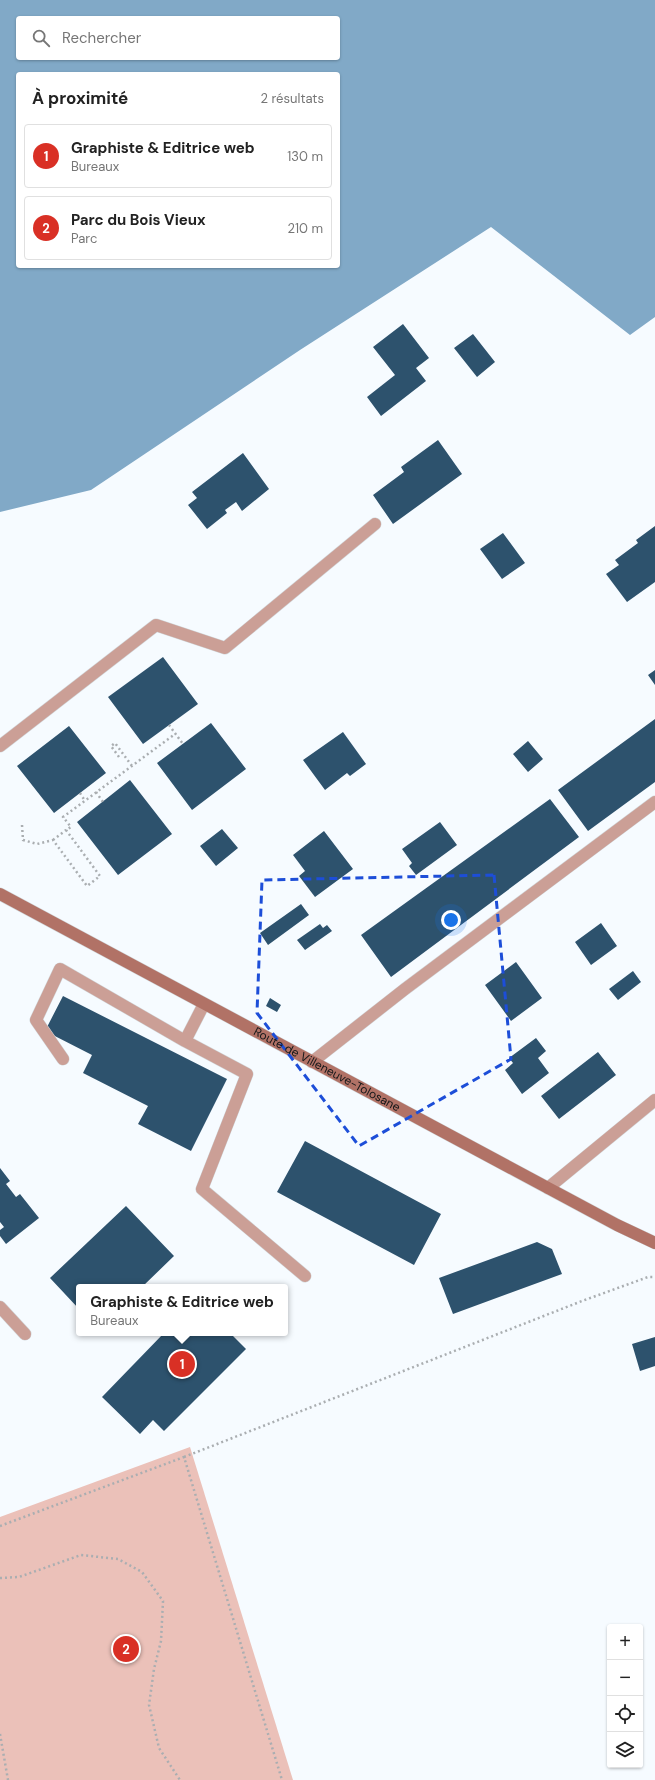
<!DOCTYPE html>
<html lang="fr">
<meta charset="utf-8">
<style>
:root{--surface:#fff;--page:#f6f6f6;--text:#222;--muted:#767676;--line:#e0e0e0;--accent:#d93025}
body{margin:0;font-family:"DM Sans",sans-serif;background:var(--page);color:var(--text)}
.controls{position:absolute;right:12px;bottom:12px;display:grid;overflow:hidden;border-radius:4px;box-shadow:0 1px 3px #0004}
.controls button{width:36px;height:36px;display:grid;place-items:center;padding:0;border:0;border-bottom:1px solid var(--line);background:var(--surface);color:var(--text);font:20px sans-serif}
.you{position:absolute;left:451px;top:920px;width:14px;height:14px;margin:-10px;border:3px solid #fff;border-radius:50%;background:#1a73e8;box-shadow:0 0 0 6px #1a73e833}
.badge{display:grid;place-items:center;width:26px;height:26px;border-radius:50%;background:var(--accent);color:#fff;font-size:13px;font-weight:700}
.pin{position:absolute;translate:-50% -50%;border:2px solid #fff;box-shadow:0 1px 4px #0006}
.popup{position:absolute;left:76px;top:1284px;width:212px;height:52px;box-sizing:border-box;display:grid;place-content:center;border-radius:4px;background:var(--surface);filter:drop-shadow(0 1px 3px #0005);font-size:13px;white-space:nowrap;color:var(--muted)}
.popup b{font-size:15px;color:var(--text)}
.popup::after{content:'';position:absolute;left:50%;top:100%;margin-left:-8px;border:8px solid transparent;border-top-color:var(--surface)}
.list{margin:0;padding:0;list-style:none}
h2{display:flex;justify-content:space-between;align-items:center;height:52px;margin:0;padding:0 16px;font-size:17px}
h2 small{font-size:13px;font-weight:400;color:var(--muted)}
.list li{display:grid;grid-template-columns:26px 1fr auto;gap:12px;align-items:center;box-sizing:border-box;height:64px;margin:0 8px 8px;padding:0 8px;border:1px solid var(--line);border-radius:4px}
.list b{display:block;font-size:15px;white-space:nowrap}
.list p{margin:0;font-size:13px;white-space:nowrap;color:var(--muted)}
.list em{font-size:13px;font-style:normal;color:var(--muted)}
.icon{flex:none;width:22px;height:22px;fill:none;stroke:currentColor;stroke-width:2;stroke-linecap:round;stroke-linejoin:round}
.map{position:relative;flex:none;width:655px;height:1780px;overflow:hidden}
.search{position:absolute;background:var(--surface);box-shadow:0 1px 3px #0004;left:16px;top:16px;width:324px;height:44px;display:flex;align-items:center;gap:10px;box-sizing:border-box;padding:0 14px;border-radius:4px;color:var(--muted);font-size:15px}
.panel{position:absolute;background:var(--surface);box-shadow:0 1px 3px #0004;left:16px;top:72px;width:324px;height:196px;border-radius:4px}
.map>svg:first-child{display:block}
.green{fill:#ebc1b9}
.water{fill:#81a9c7;fill-rule:evenodd}
.building{fill:#2d526d}
.lines{fill:none;stroke-linecap:round;stroke-linejoin:round}
.lane-casing{stroke:#d2d7da;stroke-width:13}
.secondary-casing{stroke:#d2d7da;stroke-width:13}
.path{stroke:#aaaeb1;stroke-width:2.5;stroke-dasharray:2 3;stroke-linecap:butt}
.lane{stroke:#cb9f96;stroke-width:12}
.secondary{stroke:#b17266;stroke-width:12}
.marked{fill:none;stroke:#1d4ed8;stroke-width:3;stroke-dasharray:8 5;stroke-linejoin:round}
.labels{text-anchor:middle;dominant-baseline:central;stroke-width:4;stroke-linejoin:round;paint-order:stroke}
.street-label{font-size:12px;fill:#151719;stroke:#fff}
</style>
<div class="map">
<svg width="655" height="1780" viewBox="0 0 655 1780">
<rect width="100%" height="100%" fill="#f6fbff"/>
<!-- green -->
<path class="green" d="M190,1447L293,1780H0V1517Z"/>
<!-- water -->
<path class="water" d="M0,0H655V317L630,335L491,227L300,350L91,490L0,512ZM18,18H338V58H18ZM18,74H338V266H18Z"/>
<!-- building -->
<path class="building" d="M403,324L429,358L416,368L426,381L381,416L367,397L395,375L373,347Z
M473,334L495,362L477,377L454,348Z
M438,440L462,474L393,524L373,495L404,472L401,467Z
M243,453L269,489L242,511L236,502L225,510L227,513L207,529L188,505L197,498L192,492Z
M655,526V582L627,602L606,574L619,565L615,560L638,543L636,540Z
M503,533L525,563L502,579L480,549Z
M163,657L198,704L143,744L108,697Z
M655,670V685L648,675Z
M655,719V782L588,831L558,790Z
M211,723L246,769L192,810L157,763Z
M69,726L106,773L54,813L17,766Z
M343,732L366,764L350,776L347,773L325,790L303,760Z
M528,741L543,759L528,772L513,754Z
M130,780L172,834L118,875L77,822Z
M550,799L579,837L391,977L361,935Z
M440,822L457,845L416,875L409,866L412,863L402,849Z
M222,829L238,848L216,866L200,846Z
M324,831L353,869L315,897L299,876L305,871L293,855Z
M301,904L309,915L268,945L260,933Z
M601,923L617,946L591,965L575,942Z
M320,924L323,928L327,925L332,931L305,950L297,940Z
M516,962L542,998L511,1021L485,985Z
M633,971L641,982L618,1000L609,989Z
M63,996L227,1079L191,1151L138,1124L148,1106L83,1073L92,1055L45,1031Z
M270,998L281,1005L277,1012L266,1006Z
M536,1038L546,1051L538,1058L549,1073L522,1094L505,1070L513,1063L509,1058Z
M598,1052L616,1075L559,1119L541,1096Z
M305,1141L441,1214L414,1265L277,1192Z
M0,1168L10,1181L6,1184L16,1197L20,1194L39,1218L6,1244L0,1236V1230L4,1227L0,1222Z
M126,1206L174,1256L142,1287H79V1309L50,1278Z
M537,1242L552,1249L562,1274L453,1314L439,1278Z
M164,1333H230L246,1349L164,1431L153,1420L140,1434L102,1397Z
M655,1337V1366L640,1371L632,1344Z"/>
<g class="lines">
<!-- lane casing -->
<g class="lane-casing">
<path id="lane" d="M0,746L156,625L225,648L375,524
M204,1004L185,1041L247,1074L202,1189L305,1276
M63,1059L36,1020L60,969L185,1041
M312,1062L405,989L655,802
M548,1188L655,1100
M0,1307L25,1334"/>
</g>
<!-- secondary casing -->
<g class="secondary-casing">
<g id="secondary">
<path id="s1" d="M0,894L617,1225L655,1243"/>
</g>
</g>
<!-- path -->
<path class="path" d="M169,725L183,744
M119,757L111,746L115,743L132,766
M96,792L103,802
M80,793L85,801
M22,825L23,840L37,844L53,840L87,886L100,876L66,830L71,827L63,817L175,734
M53,840L66,830
M184,1457L582,1301L648,1277H655
M0,1526L184,1457L282,1780
M0,1578L19,1577L81,1555L118,1559L142,1572L163,1601L161,1641L154,1669L149,1705L159,1748L180,1780
M0,1734L8,1780"/>
<!-- lane -->
<use href="#lane" class="lane"/>
<!-- secondary -->
<use href="#secondary" class="secondary"/>
</g>
<!-- marked area -->
<path class="marked" d="M494,875L511,1059L359,1146L257,1013L262,880Z"/>
<g class="labels">
<!-- street labels -->
<g class="street-label">
<text stroke="none"><textPath href="#s1" startOffset="371">Route de Villeneuve-Tolosane</textPath></text>
</g>
</g>
</svg>
<div class="controls">
<button>+</button>
<button>−</button>
<button><svg class="icon" aria-label="locate" viewBox="0 0 24 24"><circle cx="12" cy="12" r="6"/><path d="M12 2v4M12 18v4M2 12h4M18 12h4"/></svg></button>
<button><svg class="icon" aria-label="layers" viewBox="0 0 24 24"><path d="M12 4l9 5-9 5-9-5zM3 14l9 5 9-5"/></svg></button>
</div>
<div class="you"></div>
<div class="pin badge" style="left:182px;top:1364px">1</div>
<div class="popup"><b>Graphiste &amp; Editrice web</b>Bureaux</div>
<div class="pin badge" style="left:126px;top:1649px">2</div>
<div class="search"><svg class="icon" aria-label="search" viewBox="0 0 24 24"><circle cx="10" cy="10" r="6"/><path d="M15 15l6 6"/></svg>Rechercher</div>
<section class="panel">
<h2>À proximité<small>2 résultats</small></h2>
<ul class="list">
<li><span class="badge">1</span><div><b>Graphiste &amp; Editrice web</b><p>Bureaux</p></div><em>130 m</em></li>
<li><span class="badge">2</span><div><b>Parc du Bois Vieux</b><p>Parc</p></div><em>210 m</em></li>
</ul>
</section>
</div>
